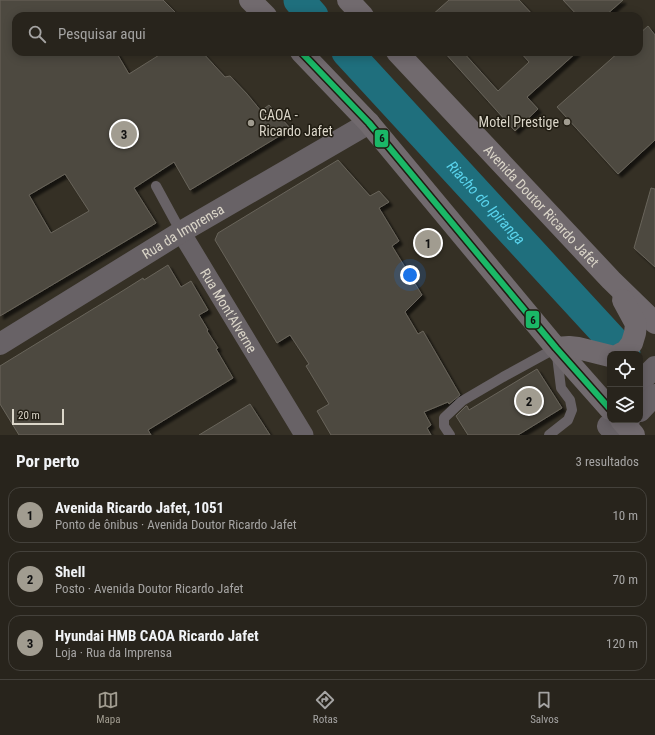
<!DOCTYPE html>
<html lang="pt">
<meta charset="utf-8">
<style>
:root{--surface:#28241c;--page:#343029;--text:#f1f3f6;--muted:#a5a4a3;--line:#44413b;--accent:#a19c90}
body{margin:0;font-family:"Roboto Condensed",sans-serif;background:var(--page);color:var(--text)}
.controls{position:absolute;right:12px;bottom:12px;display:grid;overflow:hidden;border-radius:8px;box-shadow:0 2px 10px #0003}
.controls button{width:36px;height:36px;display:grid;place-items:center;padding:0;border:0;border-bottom:1px solid var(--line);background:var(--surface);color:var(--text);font:20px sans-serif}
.scale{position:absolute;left:12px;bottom:10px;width:52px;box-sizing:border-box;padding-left:4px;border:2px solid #dbd6c9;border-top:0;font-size:11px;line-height:14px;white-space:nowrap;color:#dbd6c9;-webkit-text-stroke:3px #201c12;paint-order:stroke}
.you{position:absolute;left:410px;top:275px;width:14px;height:14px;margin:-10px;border:3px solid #fff;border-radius:50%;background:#1a73e8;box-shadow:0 0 0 6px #1a73e833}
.badge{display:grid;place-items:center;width:26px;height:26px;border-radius:50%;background:var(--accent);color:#111;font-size:13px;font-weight:700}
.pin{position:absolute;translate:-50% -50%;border:2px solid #fff;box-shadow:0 1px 4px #0006}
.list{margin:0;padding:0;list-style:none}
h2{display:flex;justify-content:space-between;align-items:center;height:52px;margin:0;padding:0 16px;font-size:17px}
h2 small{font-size:13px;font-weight:400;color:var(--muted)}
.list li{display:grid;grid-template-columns:26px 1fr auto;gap:12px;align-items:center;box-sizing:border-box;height:56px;margin:0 8px 8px;padding:0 8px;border:1px solid var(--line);border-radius:12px}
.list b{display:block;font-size:15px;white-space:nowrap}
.list p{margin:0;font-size:13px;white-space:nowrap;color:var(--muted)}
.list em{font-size:13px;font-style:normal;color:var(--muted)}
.icon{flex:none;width:22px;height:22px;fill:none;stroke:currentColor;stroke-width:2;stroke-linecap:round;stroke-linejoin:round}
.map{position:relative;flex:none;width:655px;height:435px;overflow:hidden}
.search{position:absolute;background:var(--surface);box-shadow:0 2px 10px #0003;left:12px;right:12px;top:12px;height:44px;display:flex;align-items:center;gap:10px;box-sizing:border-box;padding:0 14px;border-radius:12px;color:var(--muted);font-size:15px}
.sheet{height:244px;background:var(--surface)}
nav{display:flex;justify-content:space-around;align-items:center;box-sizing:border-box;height:56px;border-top:1px solid var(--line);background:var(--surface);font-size:11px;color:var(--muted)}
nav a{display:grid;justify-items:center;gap:2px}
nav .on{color:var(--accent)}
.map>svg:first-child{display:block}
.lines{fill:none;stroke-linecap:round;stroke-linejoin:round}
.river{stroke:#1f6f7d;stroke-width:31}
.building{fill:#4e4940;stroke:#68645a;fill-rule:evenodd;filter:url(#shadow)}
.service{stroke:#686266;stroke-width:10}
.minor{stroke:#686266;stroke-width:19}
.tertiary{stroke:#686266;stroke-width:22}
.primary{stroke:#716a6e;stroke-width:22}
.bus-1-casing{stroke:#201c12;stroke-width:9}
.bus-1{stroke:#1ab867;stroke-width:6}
.poi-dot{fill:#a19c90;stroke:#201c12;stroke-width:1.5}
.labels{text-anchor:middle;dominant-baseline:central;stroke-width:3;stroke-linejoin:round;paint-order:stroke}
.poi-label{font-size:14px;fill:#dbd6c9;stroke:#201c12;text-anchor:start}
.street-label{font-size:14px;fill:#dbd6c9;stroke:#201c12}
.water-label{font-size:15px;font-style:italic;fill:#59d3ec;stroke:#201c12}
.line-badge{stroke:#201c12;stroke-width:1.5}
.pale-badge-label{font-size:11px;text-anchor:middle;font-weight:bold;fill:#111}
</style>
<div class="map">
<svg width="655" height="435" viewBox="0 0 655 435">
<defs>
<filter id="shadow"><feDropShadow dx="3.5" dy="3.5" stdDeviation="1" flood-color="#0009"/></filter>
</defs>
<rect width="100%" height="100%" fill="#353025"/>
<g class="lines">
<!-- river -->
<g class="river">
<path d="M299,0L313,16"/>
<path id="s1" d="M347,52L625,354"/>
</g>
</g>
<!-- building -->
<path class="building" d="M0,0H163L179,16H16V52H116L129,74L164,52H202L225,77L230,76L247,94L261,111L269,105L291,129L190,190L174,162L134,188L156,223L0,316ZM65,174L89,211L51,233L29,195Z
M449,0H519L534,16H431Z
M563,0H623L605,16H578Z
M648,26L655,35V140L618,174L557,107L619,52H639V34Z
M444,52H463L498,91L529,62L520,52H577L527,97L538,109L515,131Z
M338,160L370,196L379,191L389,202L379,208L399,241L392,246L422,295L405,312L418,334L423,331L460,395L449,404L448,402L424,412L431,425L427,428L431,435H331L317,411L329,404L306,366L309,364L290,335L277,343L215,240L218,233Z
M651,188L655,189V267L634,248Z
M168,265L181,287L191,281L208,310L199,315L208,330L207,331L218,348L216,349L233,378L148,430L151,435H19L0,404V366L124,290L143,278L144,280Z
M537,369L562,408L518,435H468L456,416L466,406H467L469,410Z
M250,404L270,435H199Z"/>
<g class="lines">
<!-- service -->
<path class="service" d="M156,186L181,232
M450,435L444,426V418L462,401L503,377L556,348L561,388L570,400L572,410L568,420L549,435"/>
<!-- minor -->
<path class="minor" id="s2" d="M181,232L304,435"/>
<!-- tertiary -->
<g class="tertiary">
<path id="s3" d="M0,344L181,232L369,123"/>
<path d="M640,382L655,367"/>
<path d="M640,411L655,395"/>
<path d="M608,426L625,424L629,420"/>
</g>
<!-- primary -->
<g class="primary">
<path d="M250,0L266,16"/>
<path d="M348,0L363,16"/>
<path d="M301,52L369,123L556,348L610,409"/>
<path id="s4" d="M397,52L611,280L655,323"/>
<path d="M556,348L569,347L578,348L610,356"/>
<path d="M620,354L626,351L632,343L635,333L636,324L623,300"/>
<path d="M621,420L634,435"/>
</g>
<!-- bus-1 casing -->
<g class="bus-1-casing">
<path id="bus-1" d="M301,52L369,123L556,348L610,409"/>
</g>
<!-- bus-1 -->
<use href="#bus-1" class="bus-1"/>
</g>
<!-- markers -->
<g class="poi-dot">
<circle cx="567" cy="122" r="4"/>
<circle cx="251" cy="123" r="4"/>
</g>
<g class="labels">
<!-- poi labels -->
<g class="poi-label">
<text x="259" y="115">CAOA -<tspan x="259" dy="16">Ricardo Jafet</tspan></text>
<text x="559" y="122" text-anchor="end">Motel Prestige</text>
</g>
<!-- street labels -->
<g class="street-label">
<text stroke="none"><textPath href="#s4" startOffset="211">Avenida Doutor Ricardo Jafet</textPath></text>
<text stroke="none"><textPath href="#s3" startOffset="215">Rua da Imprensa</textPath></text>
<text stroke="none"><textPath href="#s2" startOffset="92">Rua Mont'Alverne</textPath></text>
</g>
<!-- water labels -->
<g class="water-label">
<text stroke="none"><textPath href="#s1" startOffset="205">Riacho do Ipiranga</textPath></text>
</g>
</g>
<g class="line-badge">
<rect x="374" y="129" width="15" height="19" rx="4" fill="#1ab867"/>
<rect x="525" y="310" width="15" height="19" rx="4" fill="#1ab867"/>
</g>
<g class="pale-badge-label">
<text x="382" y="142">6</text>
<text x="533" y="324">6</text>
</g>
</svg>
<div class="controls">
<button><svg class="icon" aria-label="locate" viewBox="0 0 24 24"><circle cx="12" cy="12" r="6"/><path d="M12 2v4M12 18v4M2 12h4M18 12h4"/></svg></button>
<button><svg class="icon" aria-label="layers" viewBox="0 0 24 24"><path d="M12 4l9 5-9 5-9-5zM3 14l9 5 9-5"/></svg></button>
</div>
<div class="scale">20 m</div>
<div class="you"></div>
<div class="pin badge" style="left:428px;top:243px">1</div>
<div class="pin badge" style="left:529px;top:401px">2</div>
<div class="pin badge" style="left:124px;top:134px">3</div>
<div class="search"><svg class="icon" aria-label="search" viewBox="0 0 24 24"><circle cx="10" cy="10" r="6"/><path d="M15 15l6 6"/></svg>Pesquisar aqui</div>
</div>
<section class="sheet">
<h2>Por perto<small>3 resultados</small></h2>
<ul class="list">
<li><span class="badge">1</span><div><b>Avenida Ricardo Jafet, 1051</b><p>Ponto de ônibus · Avenida Doutor Ricardo Jafet</p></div><em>10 m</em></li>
<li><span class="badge">2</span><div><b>Shell</b><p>Posto · Avenida Doutor Ricardo Jafet</p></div><em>70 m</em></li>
<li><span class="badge">3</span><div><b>Hyundai HMB CAOA Ricardo Jafet</b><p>Loja · Rua da Imprensa</p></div><em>120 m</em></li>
</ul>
</section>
<nav>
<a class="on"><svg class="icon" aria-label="map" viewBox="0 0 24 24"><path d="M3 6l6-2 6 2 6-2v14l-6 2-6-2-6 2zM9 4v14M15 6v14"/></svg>Mapa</a>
<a><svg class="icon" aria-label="directions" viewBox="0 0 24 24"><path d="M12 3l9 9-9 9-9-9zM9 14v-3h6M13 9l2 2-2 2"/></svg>Rotas</a>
<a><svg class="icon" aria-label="saved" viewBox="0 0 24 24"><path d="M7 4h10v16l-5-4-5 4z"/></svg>Salvos</a>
</nav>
